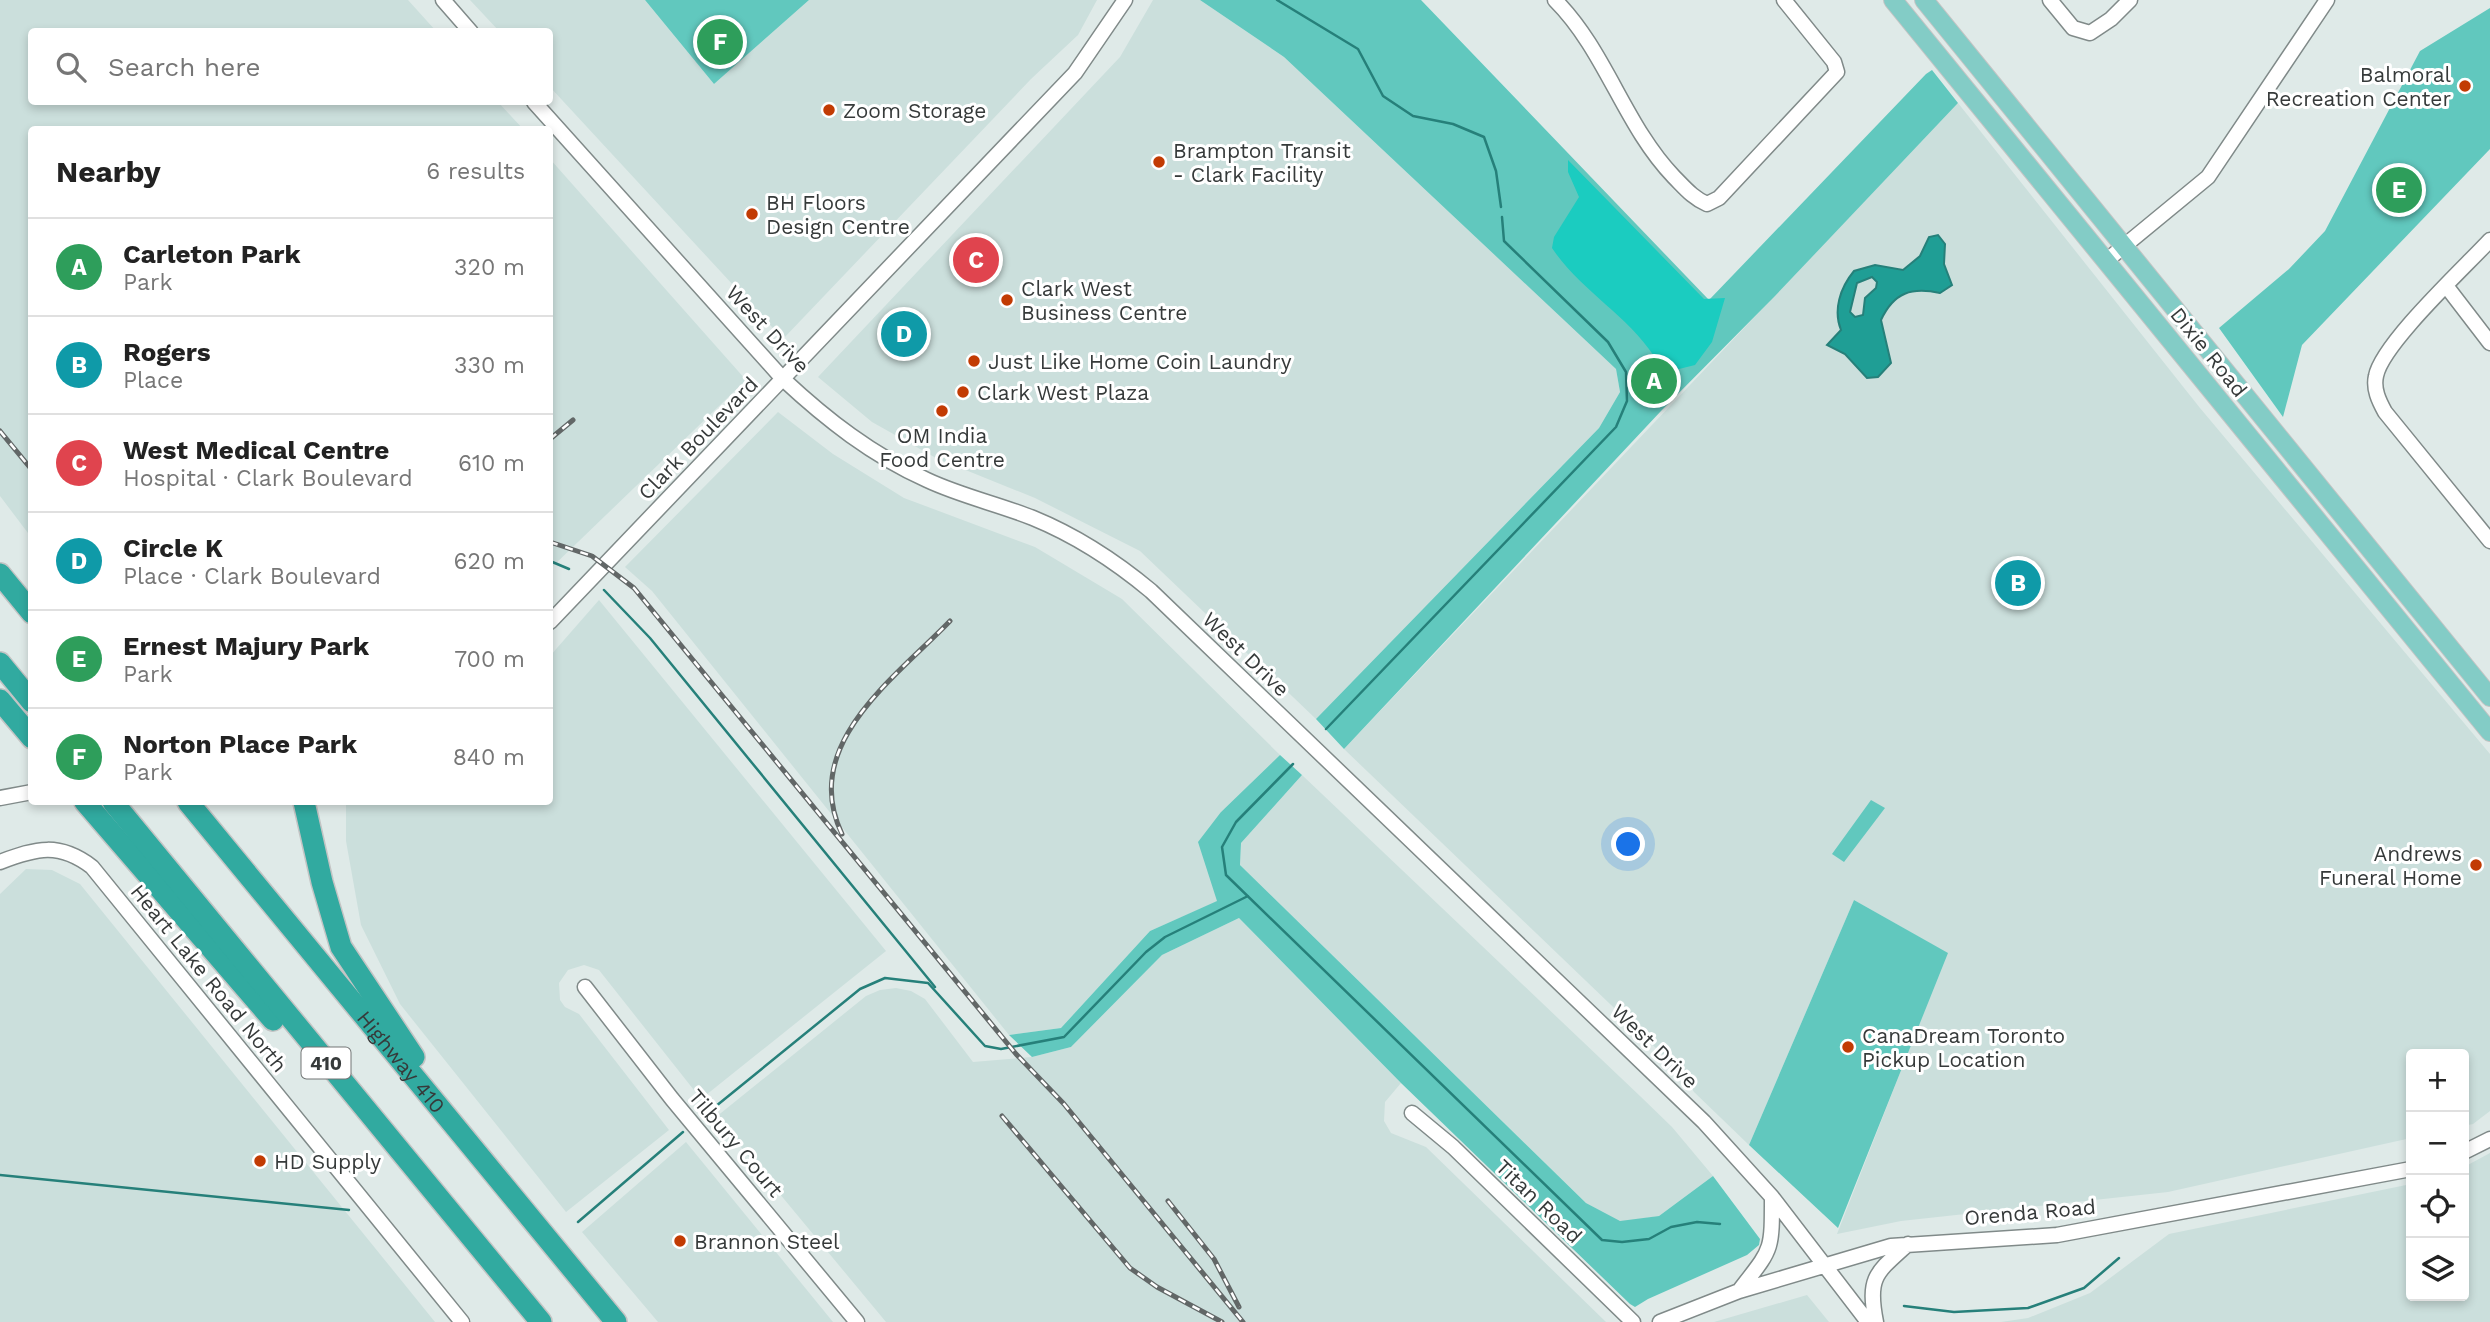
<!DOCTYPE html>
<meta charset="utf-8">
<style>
:root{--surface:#fff;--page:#f6f6f6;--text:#222;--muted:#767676;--line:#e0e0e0;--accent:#c23b03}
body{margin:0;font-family:"Work Sans",sans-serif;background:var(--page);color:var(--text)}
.controls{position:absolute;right:21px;bottom:21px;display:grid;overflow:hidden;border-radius:7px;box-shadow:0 4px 10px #0003}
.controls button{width:63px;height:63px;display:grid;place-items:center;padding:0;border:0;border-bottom:2px solid var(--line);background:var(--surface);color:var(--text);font:35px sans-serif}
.you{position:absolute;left:1629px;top:845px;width:24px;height:24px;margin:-18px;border:5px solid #fff;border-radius:50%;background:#1a73e8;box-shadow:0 0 0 10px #1a73e833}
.badge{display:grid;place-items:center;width:46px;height:46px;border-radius:50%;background:var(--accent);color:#fff;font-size:23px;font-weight:700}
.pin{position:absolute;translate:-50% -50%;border:4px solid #fff;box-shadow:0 2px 7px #0006}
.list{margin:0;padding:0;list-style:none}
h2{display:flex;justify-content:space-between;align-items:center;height:91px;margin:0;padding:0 28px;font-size:30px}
h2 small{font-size:23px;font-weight:400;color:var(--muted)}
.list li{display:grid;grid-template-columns:46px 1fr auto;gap:21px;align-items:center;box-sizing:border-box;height:98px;padding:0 28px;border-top:2px solid var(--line)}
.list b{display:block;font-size:26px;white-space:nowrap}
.list p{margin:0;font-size:23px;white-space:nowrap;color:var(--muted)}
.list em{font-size:23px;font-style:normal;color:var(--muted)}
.icon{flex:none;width:38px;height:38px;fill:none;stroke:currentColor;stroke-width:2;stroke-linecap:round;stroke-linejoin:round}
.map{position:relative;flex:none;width:2490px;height:1322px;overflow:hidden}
.search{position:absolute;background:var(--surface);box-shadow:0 4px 10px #0003;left:28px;top:28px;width:525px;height:77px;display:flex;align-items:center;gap:18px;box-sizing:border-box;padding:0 24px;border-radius:7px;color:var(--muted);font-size:26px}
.panel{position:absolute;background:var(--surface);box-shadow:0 4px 10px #0003;left:28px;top:126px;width:525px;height:679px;border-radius:7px}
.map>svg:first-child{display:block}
.built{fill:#cbdfdc}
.green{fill:#61c8be}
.forest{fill:#1bccc0}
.water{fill:#1f9e95;stroke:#26807a;stroke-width:2;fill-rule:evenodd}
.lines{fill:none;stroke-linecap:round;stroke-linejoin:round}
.stream{stroke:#26807a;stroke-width:2.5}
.minor-casing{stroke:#808a89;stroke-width:17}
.major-casing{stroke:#c3c4c4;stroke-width:20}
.highway-casing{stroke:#c3c4c4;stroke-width:24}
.minor{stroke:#fff;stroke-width:14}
.major{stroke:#83ccc6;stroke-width:18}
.highway{stroke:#31aaa0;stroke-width:21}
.rail-casing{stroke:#626767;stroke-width:5}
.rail{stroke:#fff;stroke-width:2.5;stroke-dasharray:8;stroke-linecap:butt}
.poi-dot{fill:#c23b03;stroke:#fff;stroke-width:2.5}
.labels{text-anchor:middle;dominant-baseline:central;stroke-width:6;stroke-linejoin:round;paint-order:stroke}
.shield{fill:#fff;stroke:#727575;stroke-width:2}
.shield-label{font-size:19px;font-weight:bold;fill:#363a3a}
.poi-label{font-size:21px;fill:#363a3a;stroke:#fff;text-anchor:start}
.street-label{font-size:21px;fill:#363a3a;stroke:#fff}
</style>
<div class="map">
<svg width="2490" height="1322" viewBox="0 0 2490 1322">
<rect width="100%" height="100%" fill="#dfeae8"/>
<!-- built -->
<path class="built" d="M0,0H408L436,31L32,32V102H498L523,129L32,130L31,537L0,496Z
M470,0H645L714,84L809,0H1097L1078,35L1031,79L783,339L550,87V32L499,31Z
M1153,0H1200L1284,57L1616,369L1620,392L1599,428L1316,719L1140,551L1035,498L936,458L872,422L818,377L1120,57Z
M1958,103L2200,408L2490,754V1111L2473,1124L2464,1126V1054H2411V1138L2168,1192L1901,1221L1837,1234L1947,953L1854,900L1749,1145L1694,1092L1682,1073L1344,749Z
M550,159L746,380L550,569Z
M778,412L833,454L904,498L1035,547L1122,599L1280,755L1221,812L1218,901L1150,931L1061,1028L1009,1035L652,591L625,567Z
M599,600L886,951L701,1099L599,970L584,965L568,970L559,983L560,1000L565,1007L579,1014L669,1130L566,1212L400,1004L361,925L346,841V802H550V656Z
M1302,775L1640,1096L1672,1127L1713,1176L1659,1216L1620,1222L1586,1203L1240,865L1241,843Z
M26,869L52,870L80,884L435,1322H0V894Z
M1239,918L1401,1083L1385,1102L1384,1121L1391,1133L1426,1147L1606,1322H886L716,1117L866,996L880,990L896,988L911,991L925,999L973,1062L1032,1057L1071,1047L1162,955Z
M686,1142L833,1322H658L582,1232Z
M2490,1153V1322H2001L2028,1318L2090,1293L2169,1234L2411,1184V1296H2464V1167Z
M1807,1295L1829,1322H1714Z"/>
<!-- green -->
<path class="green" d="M645,0H809L714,84Z
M1200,0H1421L1709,300L1926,74L1932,70L1958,103L1775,296L1661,411L1344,749L1316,719L1599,428L1620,392L1616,369L1284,57Z
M2490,8V149L2302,345L2283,417L2219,328L2289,269L2325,231L2420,51Z
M1280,755L1302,775L1241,843L1240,865L1586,1203L1620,1221L1659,1216L1713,1176L1760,1239L1759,1245L1747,1255L1648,1299L1635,1307L1630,1304L1401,1083L1239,918L1162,955L1071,1047L1032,1057L1009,1035L1061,1028L1150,931L1217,901L1198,842L1221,812Z
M1871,800L1885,808L1844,862L1832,854Z
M1854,900L1948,953L1838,1228L1749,1145Z"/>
<!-- forest -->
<path class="forest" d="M1568,160L1704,299L1725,298L1712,342L1695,365L1655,375L1652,361L1654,356C1626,314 1580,290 1552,248L1554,237L1579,197L1568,172Z"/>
<!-- water -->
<path class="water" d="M1938,235L1945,244L1944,264L1952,285L1940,293C1912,287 1894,292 1881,320L1891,363L1878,377L1867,378L1845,354L1827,345L1841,330C1833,310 1840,288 1854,271L1875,265L1903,270L1920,256L1929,237ZM1872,277L1877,282L1876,288L1865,298L1863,315L1855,317L1850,312L1857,283Z"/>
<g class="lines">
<!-- stream -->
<path class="stream" d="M1277,0L1358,49L1383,96L1413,116L1453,124L1484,137L1496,171L1501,207
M550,561L569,569
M604,590L650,638L935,987
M1326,729L1616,427L1627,401L1626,372L1608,342L1504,241L1502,217
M1293,764L1236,822L1222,847L1226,875L1602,1240L1622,1242L1649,1239L1671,1227L1697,1222L1720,1224
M705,1115L860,989L885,978L928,983L985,1046L1001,1049L1064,1037L1146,952L1165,937L1248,896
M0,1175L349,1210
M578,1222L683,1132
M1904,1306L1954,1312L2028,1308L2084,1288L2119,1258"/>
<!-- minor casing -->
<g class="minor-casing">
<path id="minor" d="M443,0L471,32
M1555,0C1606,51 1624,125 1674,177C1685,188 1693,198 1707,204L1719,198L1837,72L1834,62L1784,0
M2050,0L2073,28L2090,33L2111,19L2130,0
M534,102L783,379C827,420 872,455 927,480C961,496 998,504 1033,518C1077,536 1115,561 1151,591L1704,1122L1772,1197L1868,1322
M2490,240C2464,268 2382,344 2376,376C2373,389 2379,401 2385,412L2490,541
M2106,261L2208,177L2327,0
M2447,287L2490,343
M550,622L1075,73L1125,0
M0,798L32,792
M0,862C37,848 59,842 92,867L462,1322
M585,987L672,1099L857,1322
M1412,1113L1453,1147L1633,1322
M2464,1152L2490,1139
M1739,1291C1772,1248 1772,1253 1772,1197
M1660,1322L1739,1291L1891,1246L2057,1235L2411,1169
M1876,1322C1867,1277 1876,1273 1908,1244"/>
</g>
<!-- major casing -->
<g class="major-casing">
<path id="major" d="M1893,0L2490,732
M1924,0L2490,697"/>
</g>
<!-- highway casing -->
<g class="highway-casing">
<g id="highway">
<path d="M0,574L32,613"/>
<path d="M0,663L32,702"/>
<path d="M0,700L32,738"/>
<path d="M85,802L273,1020"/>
<path d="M113,802L541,1322"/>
<path id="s1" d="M188,802L616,1322"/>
<path d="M304,802L322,882L341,947L414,1057"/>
</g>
</g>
<!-- minor -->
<use href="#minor" class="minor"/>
<!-- major -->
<use href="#major" class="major"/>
<!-- highway -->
<use href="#highway" class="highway"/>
<!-- rail casing -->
<g class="rail-casing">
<path id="rail" d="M0,431L32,470
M550,439L573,420
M550,542L592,556L634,588L1016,1054L1064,1104L1243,1322
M842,834C799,745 895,678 950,621
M1002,1116L1130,1268L1157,1287L1222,1322
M1168,1201L1214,1259L1239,1307"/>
</g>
<!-- rail -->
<use href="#rail" class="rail"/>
</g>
<!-- markers -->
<g class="poi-dot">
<circle cx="2465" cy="86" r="7"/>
<circle cx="829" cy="110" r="7"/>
<circle cx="1159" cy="162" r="7"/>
<circle cx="752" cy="214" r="7"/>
<circle cx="1007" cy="300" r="7"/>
<circle cx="974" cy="361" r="7"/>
<circle cx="963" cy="392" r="7"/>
<circle cx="942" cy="411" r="7"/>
<circle cx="2476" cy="865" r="7"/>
<circle cx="1848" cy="1047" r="7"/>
<circle cx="260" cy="1161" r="7"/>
<circle cx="680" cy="1241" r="7"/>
</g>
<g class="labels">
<!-- shield labels -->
<rect class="shield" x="301.5" y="1047.5" width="49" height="31" rx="5"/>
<g class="shield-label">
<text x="326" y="1063">410</text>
</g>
<!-- poi labels -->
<g class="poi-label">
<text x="2451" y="74" text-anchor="end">Balmoral<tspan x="2451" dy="24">Recreation Center</tspan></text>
<text x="843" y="110">Zoom Storage</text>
<text x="1173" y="150">Brampton Transit<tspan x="1173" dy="24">- Clark Facility</tspan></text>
<text x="766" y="202">BH Floors<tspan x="766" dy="24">Design Centre</tspan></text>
<text x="1021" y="288">Clark West<tspan x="1021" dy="24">Business Centre</tspan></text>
<text x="988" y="361">Just Like Home Coin Laundry</text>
<text x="977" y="392">Clark West Plaza</text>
<text x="942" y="435" text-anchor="middle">OM India<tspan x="942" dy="24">Food Centre</tspan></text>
<text x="2462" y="853" text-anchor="end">Andrews<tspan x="2462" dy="24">Funeral Home</tspan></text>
<text x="1862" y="1035">CanaDream Toronto<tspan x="1862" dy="24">Pickup Location</tspan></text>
<text x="274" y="1161">HD Supply</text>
<text x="694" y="1241">Brannon Steel</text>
</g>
<!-- street labels -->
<g class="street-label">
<text transform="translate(768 329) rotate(47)">West Drive</text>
<text transform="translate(2209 352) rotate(51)">Dixie Road</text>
<text transform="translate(698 438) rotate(-46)">Clark Boulevard</text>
<text transform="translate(1246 654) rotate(44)">West Drive</text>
<text transform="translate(209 978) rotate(51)">Heart Lake Road North</text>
<text transform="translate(1655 1046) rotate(44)">West Drive</text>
<text stroke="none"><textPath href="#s1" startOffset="336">Highway 410</textPath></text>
<text transform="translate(736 1143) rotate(50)">Tilbury Court</text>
<text transform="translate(1539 1201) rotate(44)">Titan Road</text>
<text transform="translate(2030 1212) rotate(-5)">Orenda Road</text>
</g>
</g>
</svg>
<div class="controls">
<button>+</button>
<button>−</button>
<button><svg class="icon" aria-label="locate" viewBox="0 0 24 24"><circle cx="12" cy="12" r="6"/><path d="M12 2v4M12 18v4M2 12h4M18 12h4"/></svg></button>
<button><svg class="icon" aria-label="layers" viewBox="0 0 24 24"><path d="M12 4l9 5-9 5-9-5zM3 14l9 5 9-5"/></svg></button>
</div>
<div class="you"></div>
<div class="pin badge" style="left:1654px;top:381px;background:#2e9e5b">A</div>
<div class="pin badge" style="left:2018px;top:583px;background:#0f9aa8">B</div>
<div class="pin badge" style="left:976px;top:260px;background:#e0444e">C</div>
<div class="pin badge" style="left:904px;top:334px;background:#0f9aa8">D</div>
<div class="pin badge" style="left:2399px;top:190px;background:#2e9e5b">E</div>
<div class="pin badge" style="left:720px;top:42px;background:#2e9e5b">F</div>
<div class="search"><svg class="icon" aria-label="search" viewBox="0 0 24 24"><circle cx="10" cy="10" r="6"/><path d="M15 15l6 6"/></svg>Search here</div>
<section class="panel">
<h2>Nearby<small>6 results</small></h2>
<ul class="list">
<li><span class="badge" style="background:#2e9e5b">A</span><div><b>Carleton Park</b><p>Park</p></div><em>320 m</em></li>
<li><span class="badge" style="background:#0f9aa8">B</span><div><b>Rogers</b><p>Place</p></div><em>330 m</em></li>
<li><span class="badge" style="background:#e0444e">C</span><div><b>West Medical Centre</b><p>Hospital · Clark Boulevard</p></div><em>610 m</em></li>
<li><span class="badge" style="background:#0f9aa8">D</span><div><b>Circle K</b><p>Place · Clark Boulevard</p></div><em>620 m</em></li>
<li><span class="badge" style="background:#2e9e5b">E</span><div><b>Ernest Majury Park</b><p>Park</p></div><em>700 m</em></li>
<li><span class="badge" style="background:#2e9e5b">F</span><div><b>Norton Place Park</b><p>Park</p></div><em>840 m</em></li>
</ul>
</section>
</div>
